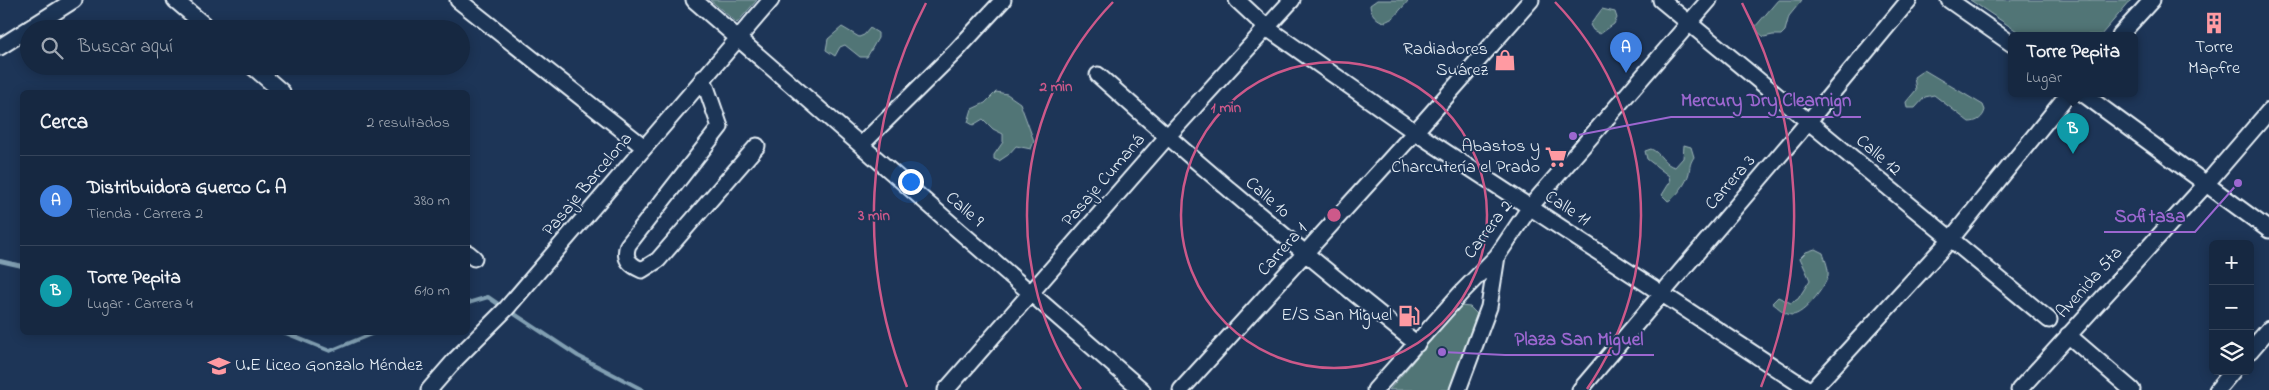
<!DOCTYPE html>
<html lang="es">
<meta charset="utf-8">
<style>
:root{--surface:#162841;--page:#1f3048;--text:#f1f3f6;--muted:#9ea6b1;--line:#35445a;--accent:#ff9aa2}
body{margin:0;font-family:"Indie Flower",sans-serif;background:var(--page);color:var(--text)}
.controls{position:absolute;right:15px;bottom:15px;display:grid;overflow:hidden;border-radius:8px;box-shadow:0 2px 12px #0003}
.controls button{width:45px;height:45px;display:grid;place-items:center;padding:0;border:0;border-bottom:1px solid var(--line);background:var(--surface);color:var(--text);font:25px sans-serif}
.you{position:absolute;left:910px;top:181px;width:18px;height:18px;margin:-12px;border:4px solid #fff;border-radius:50%;background:#1a73e8;box-shadow:0 0 0 8px #1a73e833}
.badge{display:grid;place-items:center;width:32px;height:32px;border-radius:50%;background:var(--accent);color:#fff;font-size:16px;font-weight:700}
.pin{position:absolute;translate:-50% -41px;filter:drop-shadow(0 1px 2px #0008)}
.pin::after{content:'';position:absolute;top:26px;width:18px;height:15px;background:inherit;clip-path:polygon(0 0,100% 0,50% 100%)}
.popup{position:absolute;left:2008px;top:32px;width:130px;height:65px;box-sizing:border-box;display:grid;place-content:center;border-radius:8px;background:var(--surface);filter:drop-shadow(0 1px 4px #0005);font-size:16px;white-space:nowrap;color:var(--muted)}
.popup b{font-size:19px;color:var(--text)}
.popup::after{content:'';position:absolute;left:50%;top:100%;margin-left:-10px;border:10px solid transparent;border-top-color:var(--surface)}
.list{margin:0;padding:0;list-style:none}
h2{display:flex;justify-content:space-between;align-items:center;height:65px;margin:0;padding:0 20px;font-size:21px}
h2 small{font-size:16px;font-weight:400;color:var(--muted)}
.list li{display:grid;grid-template-columns:32px 1fr auto;gap:15px;align-items:center;box-sizing:border-box;height:90px;padding:0 20px;border-top:1px solid var(--line)}
.list b{display:block;font-size:19px;white-space:nowrap}
.list p{margin:0;font-size:16px;white-space:nowrap;color:var(--muted)}
.list em{font-size:16px;font-style:normal;color:var(--muted)}
.icon{flex:none;width:28px;height:28px;fill:none;stroke:currentColor;stroke-width:2;stroke-linecap:round;stroke-linejoin:round}
.map{position:relative;flex:none;width:2269px;height:390px;overflow:hidden}
.search{position:absolute;background:var(--surface);box-shadow:0 2px 12px #0003;left:20px;top:20px;width:450px;height:55px;display:flex;align-items:center;gap:12px;box-sizing:border-box;padding:0 18px;border-radius:28px;color:var(--muted);font-size:19px}
.panel{position:absolute;background:var(--surface);box-shadow:0 2px 12px #0003;left:20px;top:90px;width:450px;height:245px;border-radius:8px}
.map>svg:first-child{display:block}
.green{fill:#517576;stroke:#9cb3b7}
.lines{fill:none;stroke-linecap:round;stroke-linejoin:round}
.stream{stroke:#819fb2;stroke-width:4}
.minor-casing{stroke:#e8f1f8;stroke-width:19}
.minor{stroke:#1d3557;stroke-width:15}
.ring{fill:none;stroke:#cd598a;stroke-width:2.5}
.labels{text-anchor:middle;dominant-baseline:central;stroke-width:4;stroke-linejoin:round;paint-order:stroke}
.poi-label{font-size:18px;fill:#e8f1f8;stroke:#1d3557;text-anchor:end}
.street-label{font-size:18px;fill:#e8f1f8;stroke:#1d3557}
.centre{fill:#cd598a;stroke:#1d3557;stroke-width:2.5}
.ring-label{font-size:15px;text-anchor:middle;font-weight:bold;fill:#cd598a;stroke:#1d3557;stroke-width:4;stroke-linejoin:round;paint-order:stroke}
.leader{fill:none;stroke:#9c67d0;stroke-width:2}
.callout-dot{fill:#9c67d0;stroke:#1d3557;stroke-width:2}
.callout-label{font-size:19px;text-anchor:middle;font-weight:bold;fill:#9c67d0;stroke:#1d3557;stroke-width:4;stroke-linejoin:round;paint-order:stroke}
</style>
<div class="map">
<svg width="2269" height="390" viewBox="0 0 2269 390">
<rect width="100%" height="100%" fill="#1d3557"/>
<filter id="ink" filterUnits="userSpaceOnUse"><feTurbulence type="fractalNoise" baseFrequency=".02" numOctaves="2"/><feDisplacementMap in="SourceGraphic" scale="10" xChannelSelector="R" yChannelSelector="G"/><feConvolveMatrix kernelMatrix="1 2 1 2 8 2 1 2 1" color-interpolation-filters="sRGB"/></filter>
<g filter="url(#ink)">
<!-- green -->
<path class="green" d="M710,0H757L737,23Z
M1377,0H1409L1393,18L1385,22C1377,21 1370,13 1370,5Z
M1778,0H1802L1789,16L1785,31L1781,35H1773L1764,37L1758,32L1755,27Z
M1970,0H2131L2101,35H2023Z
M1602,9L1615,12L1617,18L1614,24L1600,34L1593,30L1590,25Z
M842,27L859,37L864,35L870,28L878,33V38L867,57H860L845,45L840,47L835,56L826,50L828,39Z
M1924,70L1983,105L1985,110C1983,118 1977,122 1969,122L1934,95L1925,97L1915,108H1907L1906,102L1916,90L1914,77Z
M996,92L1007,94L1020,103L1034,141L1031,149L1016,146L1008,155L999,161L994,159V155L1003,142V134L993,129L983,119L973,125L968,122L972,109L985,103Z
M1684,145L1691,147L1694,157C1690,163 1690,166 1689,173C1687,182 1676,198 1668,201L1662,195L1670,182L1669,176L1647,159L1645,151L1651,149C1661,153 1664,165 1675,167L1683,158Z
M1815,249L1823,253C1825,260 1829,268 1828,276C1825,287 1804,315 1792,315C1785,315 1778,307 1772,303L1778,297L1791,303L1798,299L1810,280L1800,258L1806,252Z
M1460,306L1470,307L1477,314L1449,390H1389Z"/>
<g class="lines">
<!-- stream -->
<path class="stream" d="M0,261L22,266
M468,303L488,297L504,308
M510,311L578,356L643,390
M283,332L330,351L376,332"/>
<!-- minor casing -->
<g class="minor-casing">
<path id="minor" d="M175,0L209,29
M458,0L644,147
M694,0L1142,390
M1237,0L1267,28L1415,132L1809,390
M1661,0L2049,320
M1949,0L2012,44
M2120,35L2152,0
M0,47L74,0
M252,66L282,92
M1098,75C1202,168 1308,257 1417,344
M703,78L720,127L628,245C623,259 630,265 642,270L658,260L757,146
M2082,93L2269,230
M861,145L956,51L1003,0
M468,253L474,258
M2068,335L2132,390
M2250,351L2269,329
M429,390L456,359L506,309L771,0
M946,390L1167,137L1292,0
M1181,390L1415,132L1531,0
M1375,390L1461,293L1497,256L1530,207L1709,0
M1458,390L1489,307L1497,256
M1580,390L1808,122L1909,0
M1812,390L1950,240L2069,93
M2019,390L2207,183L2269,111
M2217,390L2233,371"/>
</g>
<!-- minor -->
<use href="#minor" class="minor"/>
</g>
</g>
<!-- distance rings -->
<g class="ring">
<circle cx="1334" cy="215" r="153"/>
<path d="M1081 389A307 307 0 0 1 1113 2M1555 2A307 307 0 0 1 1587 389"/>
<path d="M907 387A460 460 0 0 1 926 3M1742 3A460 460 0 0 1 1761 387"/>
</g>
<!-- icons -->
<defs>
<g id="building-bare" transform="scale(1.725)"><path d="M-4-6H4V6H1V3H-1V6H-4ZM-2.5-4.3h1.7v1.8h-1.7ZM.8-4.3h1.7v1.8H.8ZM-2.5-1h1.7V.8h-1.7ZM.8-1h1.7V.8H.8Z" fill="#ff9aa2" stroke="#1d3557" stroke-width="2.5" paint-order="stroke"/></g>
<g id="shop-bare" transform="scale(1.725)"><path d="M-5-2.5h2.3a2.7 3.5 0 0 1 5.4 0H5L5.5 6h-11ZM-1.5-2.5h3a1.5 2.3 0 0 0-3 0Z" fill="#ff9aa2" stroke="#1d3557" stroke-width="2.5" paint-order="stroke"/></g>
<g id="supermarket-bare" transform="scale(1.725)"><path d="M-6-5.5h2.5l.6 2H6L4.5 2H-2.5L-4.4-4H-6ZM-1.5 3.2a1.3 1.3 0 1 0 .1 0ZM3 3.2a1.3 1.3 0 1 0 .1 0Z" fill="#ff9aa2" stroke="#1d3557" stroke-width="2.5" paint-order="stroke"/></g>
<g id="fuel-bare" transform="scale(1.725)"><path d="M-5.5-6h7V0h2V4h1.3V-2.5L3-4.5l.8-.8L6-3V5H2.5V1h-1V6h-7ZM-4.2-4.7v3.2H.2V-4.7Z" fill="#ff9aa2" stroke="#1d3557" stroke-width="2.5" paint-order="stroke"/></g>
<g id="university-bare" transform="scale(1.725)"><path d="M0-5L7-2L0 1L-7-2ZM-4 1L0 2.5L4 1V4Q0 6-4 4Z" fill="#ff9aa2" stroke="#1d3557" stroke-width="2.5" paint-order="stroke"/></g>
</defs>
<g fill-rule="evenodd">
<use href="#building-bare" x="2214" y="23"/>
<use href="#shop-bare" x="1505" y="60"/>
<use href="#supermarket-bare" x="1556" y="157"/>
<use href="#fuel-bare" x="1409" y="316"/>
<use href="#university-bare" x="219" y="366"/>
</g>
<g class="labels">
<!-- poi labels -->
<g class="poi-label">
<text x="2214" y="48" text-anchor="middle">Torre<tspan x="2214" dy="21">Mapfre</tspan></text>
<text x="1488" y="50">Radiadores<tspan x="1488" dy="21">Suárez</tspan></text>
<text x="1540" y="147">Abastos y<tspan x="1540" dy="21">Charcutería el Prado</tspan></text>
<text x="1392" y="316">E/S San Miguel</text>
<text x="235" y="366" text-anchor="start">U.E Liceo Gonzalo Méndez</text>
</g>
<!-- street labels -->
<g class="street-label">
<text transform="translate(1878 156) rotate(40)">Calle 12</text>
<text transform="translate(1104 181) rotate(-49)">Pasaje Cumaná</text>
<text transform="translate(1731 183) rotate(-49)">Carrera 3</text>
<text transform="translate(588 185) rotate(-50)">Pasaje Barcelona</text>
<text transform="translate(1267 198) rotate(41)">Calle 10</text>
<text transform="translate(1567 209) rotate(33)">Calle 11</text>
<text transform="translate(964 210) rotate(41)">Calle 9</text>
<text transform="translate(1489 230) rotate(-53)">Carrera 2</text>
<text transform="translate(1283 250) rotate(-48)">Carrera 1</text>
<text transform="translate(2090 283) rotate(-48)">Avenida 5ta</text>
</g>
</g>
<circle cx="1334" cy="215" r="8" class="centre"/>
<g class="ring-label">
<text x="1056" y="91">2 min</text>
<text x="1226" y="112">1 min</text>
<text x="874" y="220">3 min</text>
</g>
<!-- callouts -->
<path class="leader" d="M1573 136L1671 117H1861M2238 183L2195 232H2104M1442 352L1505 355H1654"/>
<g class="callout-dot">
<circle cx="1573" cy="136" r="5"/>
<circle cx="2238" cy="183" r="5"/>
<circle cx="1442" cy="352" r="5"/>
</g>
<g class="callout-label">
<text x="1766" y="106">Mercury Dry Clearnign</text>
<text x="2150" y="222">Sofitasa</text>
<text x="1579" y="345">Plaza San Miguel</text>
</g>
</svg>
<div class="controls">
<button>+</button>
<button>−</button>
<button><svg class="icon" aria-label="layers" viewBox="0 0 24 24"><path d="M12 4l9 5-9 5-9-5zM3 14l9 5 9-5"/></svg></button>
</div>
<div class="you"></div>
<div class="pin badge" style="left:1626px;top:73px;background:#3f7fe0">A</div>
<div class="pin badge" style="left:2073px;top:154px;background:#0f9aa8">B</div>
<div class="popup"><b>Torre Pepita</b>Lugar</div>
<div class="search"><svg class="icon" aria-label="search" viewBox="0 0 24 24"><circle cx="10" cy="10" r="6"/><path d="M15 15l6 6"/></svg>Buscar aquí</div>
<section class="panel">
<h2>Cerca<small>2 resultados</small></h2>
<ul class="list">
<li><span class="badge" style="background:#3f7fe0">A</span><div><b>Distribuidora Guerco C. A</b><p>Tienda · Carrera 2</p></div><em>380 m</em></li>
<li><span class="badge" style="background:#0f9aa8">B</span><div><b>Torre Pepita</b><p>Lugar · Carrera 4</p></div><em>610 m</em></li>
</ul>
</section>
</div>
